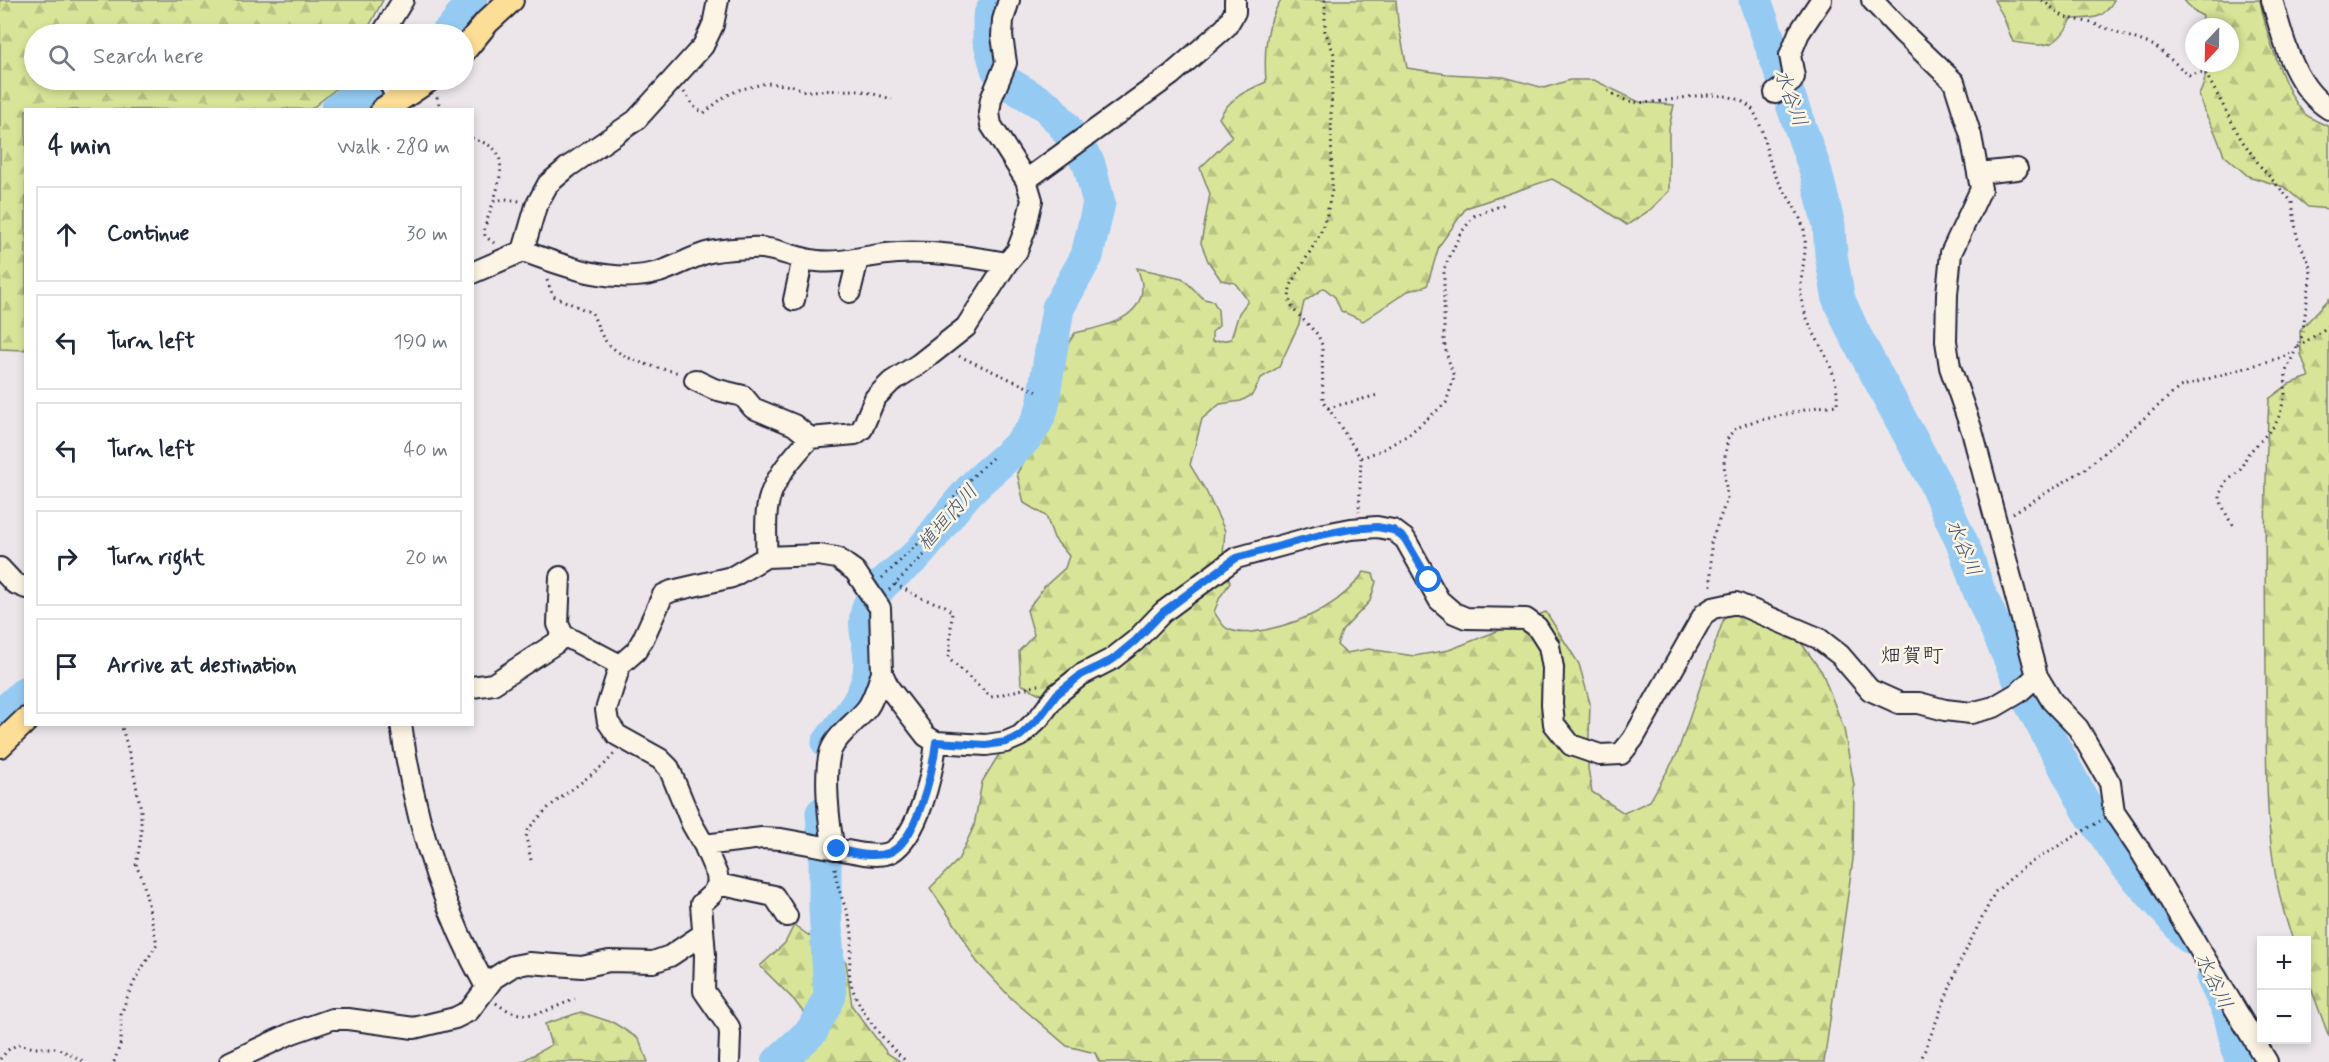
<!DOCTYPE html>
<meta charset="utf-8">
<style>
:root{--surface:#fff;--page:#f6f6f7;--text:#1f2937;--muted:#747a83;--line:#e0e1e3}
body{margin:0;font-family:Mynerve,"Klee One",sans-serif;background:var(--page);color:var(--text)}
.controls{position:absolute;right:18px;bottom:18px;display:grid;overflow:hidden;border-radius:0px;box-shadow:0 3px 9px #0003}
.controls button{width:54px;height:54px;display:grid;place-items:center;padding:0;border:0;border-bottom:2px solid var(--line);background:var(--surface);color:var(--text);font:30px sans-serif}
.compass{position:absolute;left:2185px;top:18px;width:54px;height:54px;border-radius:50%;background:var(--surface);box-shadow:0 3px 9px #0003;rotate:202deg}
.stop{position:absolute;width:18px;height:18px;margin:-14px;border:4px solid #1a73e8;border-radius:50%;background:#fff}
.stop.end{background:#1a73e8;border-color:#fff;box-shadow:0 2px 6px #0008}
.list{margin:0;padding:0;list-style:none}
h2{display:flex;justify-content:space-between;align-items:center;height:78px;margin:0;padding:0 24px;font-size:26px}
h2 small{font-size:20px;font-weight:400;color:var(--muted)}
.list li{display:grid;grid-template-columns:39px 1fr auto;gap:18px;align-items:center;box-sizing:border-box;height:96px;margin:0 12px 12px;padding:0 12px;border:2px solid var(--line);border-radius:0px}
.list b{display:block;font-size:22px;white-space:nowrap}
.list em{font-size:20px;font-style:normal;color:var(--muted)}
.icon{flex:none;width:33px;height:33px;fill:none;stroke:currentColor;stroke-width:2;stroke-linecap:round;stroke-linejoin:round}
.map{position:relative;flex:none;width:2329px;height:1062px;overflow:hidden}
.search{position:absolute;background:var(--surface);box-shadow:0 3px 9px #0003;left:24px;top:24px;width:450px;height:66px;display:flex;align-items:center;gap:15px;box-sizing:border-box;padding:0 21px;border-radius:33px;color:var(--muted);font-size:22px}
.panel{position:absolute;background:var(--surface);box-shadow:0 3px 9px #0003;left:24px;top:108px;width:450px;height:618px;border-radius:0px}
.map>svg:first-child{display:block}
.forest{fill:url(#forest-firs);stroke:#7d846a;stroke-width:1.5}
.lines{fill:none;stroke-linecap:round;stroke-linejoin:round}
.river{stroke:#95cbf3;stroke-width:33}
.minor-casing{stroke:#22223b;stroke-width:24}
.major-casing{stroke:#22223b;stroke-width:28}
.path{stroke:#22223b;stroke-width:3;stroke-dasharray:1.5 4.5;stroke-linecap:butt}
.minor{stroke:#fcf5e5;stroke-width:20}
.major{stroke:#fcde96;stroke-width:24}
.route{stroke:#1a73e8;stroke-width:8}
.labels{text-anchor:middle;dominant-baseline:central;stroke-width:5;stroke-linejoin:round;paint-order:stroke}
.water-label{font-size:20px;font-style:italic;fill:#445572;stroke:#fcf5e5}
.quarter-label{font-size:21px;fill:#22223b;stroke:#fcf5e5}
</style>
<div class="map">
<svg width="2329" height="1062" viewBox="0 0 2329 1062">
<defs>
<pattern id="forest-firs" width="22" height="20" patternUnits="userSpaceOnUse" patternTransform="scale(1.5)"><rect width="22" height="20" fill="#d8e598"/><path d="M5 1l3.5 6h-7zM16 11l3.5 6h-7z" fill="#b9c484"/></pattern>
</defs>
<rect width="100%" height="100%" fill="#ece6ea"/>
<filter id="ink" filterUnits="userSpaceOnUse"><feTurbulence type="fractalNoise" baseFrequency=".0167" numOctaves="2"/><feDisplacementMap in="SourceGraphic" scale="12" xChannelSelector="R" yChannelSelector="G"/><feConvolveMatrix kernelMatrix="1 2 1 2 8 2 1 2 1" color-interpolation-filters="sRGB"/></filter>
<g filter="url(#ink)">
<!-- forest -->
<path class="forest" d="M0,0H383L365,34H34V80H347L311,109L26,110V349L24,350L0,349Z
M1281,0H1396L1398,22L1407,68L1447,74L1504,77L1544,88L1570,80H1594L1639,102L1674,105L1669,128V191L1650,210L1627,225L1580,194L1552,179L1466,208L1439,246L1427,286L1408,291L1363,321L1341,311L1335,297L1324,288L1304,302L1299,324L1279,367L1261,378L1252,395L1241,401L1220,404L1202,419L1190,465L1206,491L1225,531L1223,554L1230,583L1220,597L1214,612C1218,617 1222,627 1228,629C1241,635 1252,632 1265,630C1303,622 1341,605 1364,572L1373,574L1376,582L1370,601L1342,631L1337,645L1346,653L1369,649L1414,656L1449,650L1546,612L1579,664L1590,703L1588,768L1592,792L1624,813L1650,801L1677,754L1724,618L1737,605L1779,612L1822,672L1844,729L1854,785L1853,859L1824,1062H1099L1095,1053L1067,1046L1012,999L977,962L960,932L930,888L958,860L974,826L982,782L1001,751L1030,743L1059,700L1038,693L1021,684L1019,651L1034,635L1027,610L1044,587L1065,568L1069,556L1054,538L1046,516L1024,503L1017,473L1035,444L1050,429L1057,412L1064,350L1075,333C1101,327 1143,320 1142,286C1142,280 1139,273 1137,268L1182,278L1204,299L1213,301L1218,310L1219,326L1212,332V342L1231,339L1239,313L1248,301L1235,283L1221,280L1208,261L1201,243L1210,194L1200,168L1232,137L1219,118C1229,98 1246,91 1266,82C1264,54 1265,24 1281,0Z
M1994,0H2114C2102,21 2093,18 2072,19C2055,51 2045,46 2013,42L2002,14Z
M2184,0H2260C2265,29 2284,92 2304,113C2310,119 2322,123 2329,127V209L2308,207L2284,187L2248,176L2224,155L2214,130L2204,111L2199,95C2204,85 2208,74 2204,63H2230V27H2200L2203,16L2193,11Z
M2329,299V1037L2307,977L2306,940H2293C2261,855 2267,761 2266,671C2265,580 2264,490 2269,399L2289,384L2309,377L2301,354L2300,330Z
M794,925L846,962L852,1006L887,1053L901,1062H793L820,1034L794,1000L760,966L785,943Z
M581,1012L614,1023L639,1039L648,1062H521L551,1045L545,1024Z"/>
<g class="lines">
<!-- river -->
<path class="river" d="M1755,0L1816,172L1829,226L1831,255L1839,300L1853,331L1933,479L1964,547L1979,591L2025,693L2088,810L2126,865L2189,937
M447,34L456,25L471,0
M337,110L381,80
M0,716L26,692
M828,743C843,722 862,704 868,678C877,641 850,624 880,587C891,575 906,566 918,554C936,534 951,510 970,490C999,459 1045,437 1045,388L1058,308L1087,256L1099,203L1089,164L1065,127L1048,107L1006,82L997,69L989,40V17L997,0
M2213,979L2229,1012L2241,1062
M778,1062L812,1031L830,996L825,909V856L822,813"/>
<!-- minor casing -->
<g class="minor-casing">
<path id="minor" d="M1872,0L1902,32L1954,82L1971,136L1981,189L1951,253L1947,294L1946,341L1950,367L1972,431L2037,676L2052,701L2078,728L2110,783L2114,812L2143,855L2267,1062
M2272,0C2283,38 2293,86 2329,109
M382,34L403,0
M388,80L398,100
M1775,93L1792,81L1794,77L1790,55L1799,33L1821,0
M1979,173L2017,169
M1026,180L1171,75L1226,27L1235,12V0
M523,251L536,206L548,184L568,167L636,120L703,46L713,25L718,0
M472,273L523,251C567,267 612,285 659,272C675,267 690,258 706,253C720,249 736,249 751,248C774,246 795,259 817,261C845,264 871,254 898,253C934,251 972,257 1007,263
M850,292L858,259
M794,300L803,258
M695,380L714,389L743,396L753,408L794,425L810,438
M766,557L818,555L837,558L855,571L880,608L882,673L889,688L926,736L936,742
M0,568L14,583L26,588
M560,577L558,624L563,635L620,665
M472,687L493,684L556,643L563,635
M401,724C414,818 440,904 486,987
M704,845L762,838L781,839L864,854C873,855 883,856 891,852C919,836 933,771 936,742L986,745L1006,742L1020,736L1039,718L1057,694L1081,675L1112,659L1135,641L1163,612L1236,558L1320,535L1351,529L1377,527L1393,530L1405,539L1439,600L1454,613L1466,618L1526,619L1537,627L1549,646L1553,668L1552,704L1554,724L1571,745L1600,755L1621,754L1633,739L1704,614L1713,608L1736,603L1818,638L1840,655L1870,690L1899,703H1919L1945,710L1971,713L1994,707L2018,693L2037,676
M834,849C829,825 823,772 831,750C838,733 857,722 868,707C874,698 878,684 882,673
M718,884L774,896L787,916
M230,1062L292,1033L332,1019H348L414,1028L455,1018L469,1011L494,978L513,966L529,963L582,967L609,961L653,962L670,956L703,934
M729,1062L730,1034L729,1027L704,991L705,955L701,904L712,894L718,884L717,875L704,845L692,824L669,768L660,759L617,735L608,722L606,710L620,665L636,651L643,639L663,595L672,591L732,577L766,557C767,542 765,526 767,510C770,482 791,459 810,438L855,434L862,429L875,398L891,382L919,364L966,327L1007,263L1017,251L1025,230L1032,200L1026,180L991,125L989,113L991,99L1006,63L1002,36L1003,20L1009,0"/>
</g>
<!-- major casing -->
<g class="major-casing">
<path id="major" d="M464,50L487,22L511,0
M383,110L428,80
M0,745L26,720"/>
</g>
<!-- path -->
<path class="path" d="M1325,0V31L1334,54L1331,109L1332,190L1327,214L1320,234L1290,287L1289,299L1293,309L1318,335L1322,345L1323,400L1361,458L1359,512
M2042,0L2064,17L2092,23L2155,46L2189,75L2205,72L2241,139L2261,167L2292,202L2297,237L2309,263L2311,273L2302,336L2286,371L2285,395L2280,414L2275,425L2248,454L2240,470L2225,483L2220,494V500L2228,518L2234,526
M1608,91C1615,95 1624,101 1633,102C1666,106 1703,87 1737,99C1742,101 1748,105 1752,109C1763,125 1765,147 1771,165C1779,188 1798,206 1804,230C1809,255 1797,278 1802,303C1811,340 1840,364 1837,405L1818,407L1752,422L1736,428L1728,437L1724,463L1727,499L1711,542V586
M684,92L696,109L704,113L724,97L738,90L767,83L793,86L805,91L859,90L892,99
M437,97L441,110
M472,138C479,141 489,144 494,149C512,166 488,211 484,231L485,236L494,243
M494,201L505,199L520,201
M547,280L553,296L592,313C596,321 599,331 604,339C621,361 655,367 680,373
M2298,347L2329,326
M959,356L1038,392
M1328,408L1378,395
M1361,458L1382,450L1408,435L1446,403L1454,377L1446,352L1444,339V269L1460,234L1474,216L1505,204
M2013,513L2085,469L2180,387L2283,357L2293,351
M882,578L919,543L965,484L992,458
M895,584L921,598L945,606L952,612L949,659L991,697L1039,685
M889,590L929,550L965,504
M531,860L526,837L529,828L549,807L604,765L615,753
M835,868C836,889 847,907 851,927C855,945 846,965 851,983C857,1009 886,1044 907,1062
M496,1003C526,1025 544,1011 575,999
M0,1059L8,1050L18,1044L34,1048H57L85,1062
M114,1062L121,1042V1015L126,1000L137,976L157,944L142,877L136,866L141,837V810L132,764L121,724
M1920,1062L1960,962L1995,892L2025,866L2100,821"/>
<!-- minor -->
<use href="#minor" class="minor"/>
<!-- major -->
<use href="#major" class="major"/>
</g>
</g>
<g class="lines" filter="url(#ink)">
<!-- route -->
<path class="route" d="M837,849C853,853 872,858 888,853C917,844 933,769 936,742L986,745L1006,742L1020,736L1039,718L1057,694L1081,675L1112,660L1135,641L1163,612L1236,558L1320,535L1351,529L1377,527L1393,530L1405,539L1429,580"/>
</g>
<g class="labels">
<!-- water labels -->
<g class="water-label">
<text transform="translate(1790 98) rotate(70)">水谷川</text>
<text transform="translate(948 518) rotate(-49)">植垣内川</text>
<text transform="translate(1963 548) rotate(67)">水谷川</text>
<text transform="translate(2213 981) rotate(64)">水谷川</text>
</g>
<!-- quarter labels -->
<g class="quarter-label">
<text x="1912" y="656">畑賀町</text>
</g>
</g>
</svg>
<div class="controls">
<button>+</button>
<button>−</button>
</div>
<svg class="compass" viewBox="-18 -18 36 36"><path d="M0-13l5 13h-10z" fill="#e53935"/><path d="M0 13l5-13h-10z" fill="#747a83"/></svg>
<div class="stop" style="left:1429px;top:580px"></div>
<div class="stop end" style="left:837px;top:849px"></div>
<div class="search"><svg class="icon" aria-label="search" viewBox="0 0 24 24"><circle cx="10" cy="10" r="6"/><path d="M15 15l6 6"/></svg>Search here</div>
<section class="panel">
<h2>4 min<small>Walk · 280 m</small></h2>
<ul class="list">
<li><svg class="icon" aria-label="ahead" viewBox="0 0 24 24"><path d="M12 20V5M6 11l6-6 6 6"/></svg><div><b>Continue</b></div><em>30 m</em></li>
<li><svg class="icon" aria-label="left" viewBox="0 0 24 24"><path d="M17 20v-9H6M10 6l-5 5 5 5"/></svg><div><b>Turn left</b></div><em>190 m</em></li>
<li><svg class="icon" aria-label="left" viewBox="0 0 24 24"><path d="M17 20v-9H6M10 6l-5 5 5 5"/></svg><div><b>Turn left</b></div><em>40 m</em></li>
<li><svg class="icon" aria-label="right" viewBox="0 0 24 24"><path d="M7 20v-9h11M14 6l5 5-5 5"/></svg><div><b>Turn right</b></div><em>20 m</em></li>
<li><svg class="icon" aria-label="arrive" viewBox="0 0 24 24"><path d="M6 21V4h12l-3 4 3 4H6"/></svg><div><b>Arrive at destination</b></div></li>
</ul>
</section>
</div>
